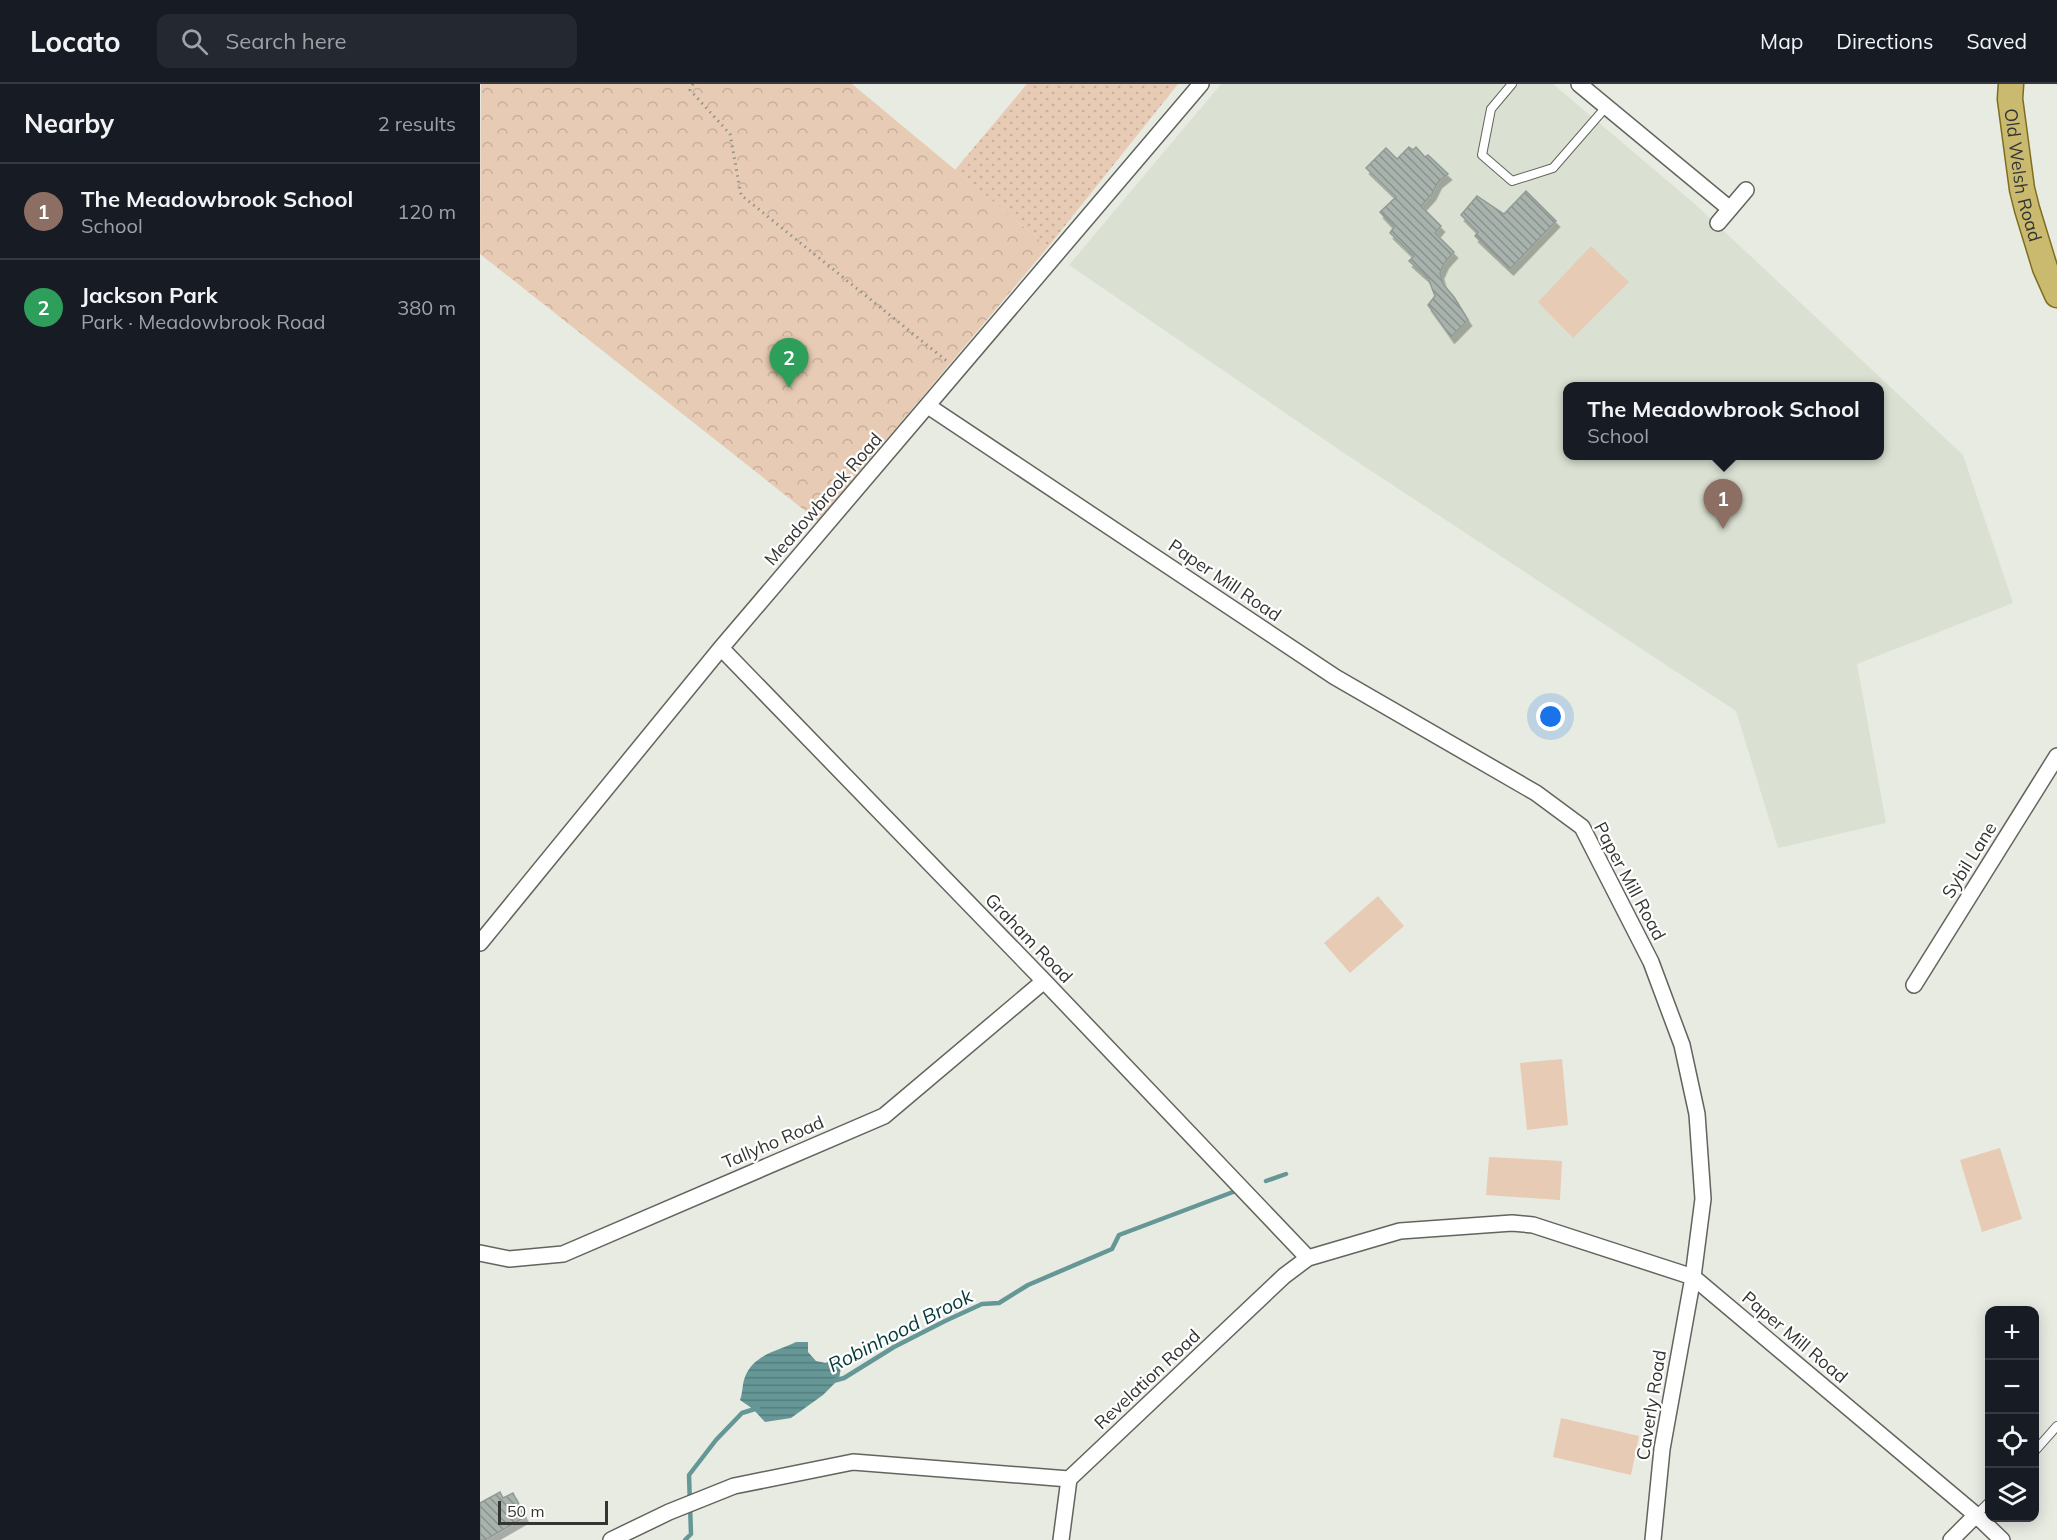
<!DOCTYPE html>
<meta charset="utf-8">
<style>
:root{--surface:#171b24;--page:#242831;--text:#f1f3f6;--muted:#9ea1a6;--line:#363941;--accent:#ea580c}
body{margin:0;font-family:Mulish,sans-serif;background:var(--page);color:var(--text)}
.controls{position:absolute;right:18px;bottom:18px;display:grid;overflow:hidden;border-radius:12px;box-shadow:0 3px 15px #0003}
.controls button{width:54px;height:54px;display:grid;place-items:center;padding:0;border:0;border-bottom:2px solid var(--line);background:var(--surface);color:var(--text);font:30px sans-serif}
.scale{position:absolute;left:18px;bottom:15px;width:110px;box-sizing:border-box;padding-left:6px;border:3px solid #333532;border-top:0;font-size:16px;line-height:21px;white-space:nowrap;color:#333532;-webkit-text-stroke:4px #fff;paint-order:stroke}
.you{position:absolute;left:1071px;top:633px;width:21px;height:21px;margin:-15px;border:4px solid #fff;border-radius:50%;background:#1a73e8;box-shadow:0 0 0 9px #1a73e833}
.badge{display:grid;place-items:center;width:39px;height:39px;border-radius:50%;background:var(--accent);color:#fff;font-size:20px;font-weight:700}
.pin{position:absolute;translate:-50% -50px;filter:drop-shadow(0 2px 3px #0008)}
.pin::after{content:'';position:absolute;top:32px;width:21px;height:18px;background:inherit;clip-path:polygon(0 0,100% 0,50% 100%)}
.popup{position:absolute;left:1083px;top:298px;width:321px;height:78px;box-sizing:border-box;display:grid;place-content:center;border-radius:12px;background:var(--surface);filter:drop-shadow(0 2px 4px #0005);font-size:20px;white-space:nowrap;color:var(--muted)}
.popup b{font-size:22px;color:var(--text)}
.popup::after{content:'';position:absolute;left:50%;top:100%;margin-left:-12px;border:12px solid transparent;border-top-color:var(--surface)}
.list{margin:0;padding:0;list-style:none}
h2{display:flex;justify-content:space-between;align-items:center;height:78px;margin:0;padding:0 24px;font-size:26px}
h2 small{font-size:20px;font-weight:400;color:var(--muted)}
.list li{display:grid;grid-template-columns:39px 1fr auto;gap:18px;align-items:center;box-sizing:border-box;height:96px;padding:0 24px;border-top:2px solid var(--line)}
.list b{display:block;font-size:22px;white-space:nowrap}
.list p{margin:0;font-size:20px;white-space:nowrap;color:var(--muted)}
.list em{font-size:20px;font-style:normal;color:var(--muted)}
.icon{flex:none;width:33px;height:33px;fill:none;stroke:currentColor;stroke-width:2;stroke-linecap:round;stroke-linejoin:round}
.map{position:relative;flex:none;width:1577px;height:1456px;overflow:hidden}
header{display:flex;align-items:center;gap:36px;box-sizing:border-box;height:84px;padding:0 30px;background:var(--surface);border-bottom:2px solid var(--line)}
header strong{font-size:28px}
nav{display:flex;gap:33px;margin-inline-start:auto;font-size:21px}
.search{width:420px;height:54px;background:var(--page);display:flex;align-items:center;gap:15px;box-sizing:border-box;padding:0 21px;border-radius:12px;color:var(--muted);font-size:22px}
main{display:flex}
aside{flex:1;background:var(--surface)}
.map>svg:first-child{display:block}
.built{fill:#dae1d2;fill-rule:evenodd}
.grass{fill:url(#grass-dots)}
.park{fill:url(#park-crowns)}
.pitch{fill:#e8cbb4}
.water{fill:url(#water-rules)}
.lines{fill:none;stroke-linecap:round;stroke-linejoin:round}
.stream{stroke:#659797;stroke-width:4.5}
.building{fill:url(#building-back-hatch);stroke:#919b95;stroke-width:1.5;filter:url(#shadow)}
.lane-casing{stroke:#61655d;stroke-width:10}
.street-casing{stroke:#61655d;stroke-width:18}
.primary-casing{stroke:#7e6e1d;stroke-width:27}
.path{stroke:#91948d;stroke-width:3;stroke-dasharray:1.5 4.5;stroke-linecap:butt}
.lane{stroke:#fff;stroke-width:8}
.street{stroke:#fff;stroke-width:15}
.primary{stroke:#caba70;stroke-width:24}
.labels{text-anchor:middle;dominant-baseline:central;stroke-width:4.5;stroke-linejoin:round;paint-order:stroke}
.street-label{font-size:18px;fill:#333532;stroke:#fff}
.water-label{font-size:20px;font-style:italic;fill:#073a3a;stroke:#fff}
</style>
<header>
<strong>Locato</strong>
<div class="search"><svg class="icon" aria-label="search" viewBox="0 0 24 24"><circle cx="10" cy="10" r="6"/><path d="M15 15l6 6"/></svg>Search here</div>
<nav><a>Map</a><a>Directions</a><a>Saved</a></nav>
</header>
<main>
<aside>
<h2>Nearby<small>2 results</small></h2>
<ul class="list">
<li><span class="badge" style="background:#8d6e63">1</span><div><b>The Meadowbrook School</b><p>School</p></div><em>120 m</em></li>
<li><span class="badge" style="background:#2e9e5b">2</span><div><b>Jackson Park</b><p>Park · Meadowbrook Road</p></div><em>380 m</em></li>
</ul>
</aside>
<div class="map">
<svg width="1577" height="1456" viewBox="0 0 1577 1456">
<defs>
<pattern id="grass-dots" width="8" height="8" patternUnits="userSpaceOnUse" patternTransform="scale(1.5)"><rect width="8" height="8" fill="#e8cbb4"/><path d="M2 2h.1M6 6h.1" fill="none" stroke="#c7af9b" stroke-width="1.8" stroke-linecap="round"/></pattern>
<pattern id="park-crowns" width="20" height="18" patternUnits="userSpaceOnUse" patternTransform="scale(1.5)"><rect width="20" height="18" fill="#e8cbb4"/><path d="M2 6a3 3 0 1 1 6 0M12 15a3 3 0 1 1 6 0" fill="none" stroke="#c7af9b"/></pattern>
<pattern id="water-rules" width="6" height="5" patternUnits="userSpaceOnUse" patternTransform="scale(1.5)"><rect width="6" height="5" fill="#659797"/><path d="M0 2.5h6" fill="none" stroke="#547c7c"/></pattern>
<pattern id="building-back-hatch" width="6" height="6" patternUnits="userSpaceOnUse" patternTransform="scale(1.5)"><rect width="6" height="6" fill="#a9b3ae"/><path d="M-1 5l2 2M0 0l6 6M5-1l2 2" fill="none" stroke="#8a928e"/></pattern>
<filter id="shadow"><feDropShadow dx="3.5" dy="6" stdDeviation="0" flood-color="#0004"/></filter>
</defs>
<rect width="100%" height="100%" fill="#e7ebe2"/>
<!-- built -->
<path class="built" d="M741,0H1073L1216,121L1483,371L1533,519L1377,580L1406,739L1298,764L1256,627L864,369L589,181ZM1087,302H1399V372H1087Z"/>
<!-- grass -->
<path class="grass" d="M547,0H698L568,163L475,86Z"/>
<!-- park -->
<path class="park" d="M1,0H372L568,163L338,437L0,170Z"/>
<!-- pitch -->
<path class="pitch" d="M1111,162L1149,198L1093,254L1058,218Z
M898,812L924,842L870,889L844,859Z
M1082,975L1088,1041L1047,1046L1040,979Z
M1520,1064L1542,1135L1502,1148L1480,1076Z
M1009,1073L1082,1077L1080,1116L1006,1111Z
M1081,1334L1159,1352L1151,1391L1073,1373Z"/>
<!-- water -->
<path class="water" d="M316,1258H328V1268L336,1277L346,1279L354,1272L362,1277L359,1295L343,1311L311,1334L285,1338L273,1325L260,1316C263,1308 262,1300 265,1293C273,1271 297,1267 316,1258Z"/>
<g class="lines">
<!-- stream -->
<path class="stream" d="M786,1097L806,1090
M353,1297L364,1294L414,1263L465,1237L502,1220L519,1219L548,1201L632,1165L639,1151L753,1108
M205,1456L211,1450L209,1391L236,1356L262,1329L278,1324"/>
</g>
<!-- building -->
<path class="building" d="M929,63L933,66L936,63L945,73L948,71L968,90L958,98L952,110L941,122L961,142L955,149L974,168L965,178L960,189L963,200L974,213L988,236L971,253L948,221L955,212L948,194L929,177L934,172L910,149L914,143L900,128L916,113L886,84L906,64L917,75Z
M1046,107L1076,137L1030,185L995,152L998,148L981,131L997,112L1024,130Z
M20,1408L23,1414L33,1409L45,1433L5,1456H0V1419Z"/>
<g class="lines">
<!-- lane casing -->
<g class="lane-casing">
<path id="lane" d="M1032,0L1011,25L1002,71L1032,97L1073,84L1126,23
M1554,1368L1577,1342
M1496,1431L1510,1417"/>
</g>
<!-- street casing -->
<g class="street-casing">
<path id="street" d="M1099,0L1250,125
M1238,139L1266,106
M448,322L855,593L1056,709L1102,743L1171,878L1202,961L1217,1030L1223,1115L1213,1193L1496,1431L1522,1456
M241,564L564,897L828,1174
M0,859L241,564L721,0
M1434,901L1577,672
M0,1169L29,1175L83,1170L404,1032L564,897
M131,1456L189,1428L254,1402L373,1378L589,1395L804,1192L828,1174L920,1147L1032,1139L1053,1141L1213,1193L1182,1365L1173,1456
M581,1456L589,1395
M1471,1456L1496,1431"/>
</g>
<!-- primary casing -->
<g class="primary-casing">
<g id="primary">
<path id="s1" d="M1531,0L1530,15L1542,105L1547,125L1565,184L1577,211"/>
</g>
</g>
<!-- path -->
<path class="path" d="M213,0L210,6L250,50L261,111L468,278"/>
<!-- lane -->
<use href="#lane" class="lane"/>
<!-- street -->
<use href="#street" class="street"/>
<!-- primary -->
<use href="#primary" class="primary"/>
</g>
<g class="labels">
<!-- street labels -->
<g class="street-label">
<text stroke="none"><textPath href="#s1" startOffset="92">Old Welsh Road</textPath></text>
<text transform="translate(343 415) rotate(-49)">Meadowbrook Road</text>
<text transform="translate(745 496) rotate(34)">Paper Mill Road</text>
<text transform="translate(1489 776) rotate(-58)">Sybil Lane</text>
<text transform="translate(1150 797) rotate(62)">Paper Mill Road</text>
<text transform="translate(549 854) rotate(46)">Graham Road</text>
<text transform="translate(293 1058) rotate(-23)">Tallyho Road</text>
<text transform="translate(1315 1253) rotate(40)">Paper Mill Road</text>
<text transform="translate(667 1295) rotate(-43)">Revelation Road</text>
<text transform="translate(1171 1321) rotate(-81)">Caverly Road</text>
</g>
<!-- water labels -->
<g class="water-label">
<text transform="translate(420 1246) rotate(-27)">Robinhood Brook</text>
</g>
</g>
</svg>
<div class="controls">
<button>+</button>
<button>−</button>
<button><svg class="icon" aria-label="locate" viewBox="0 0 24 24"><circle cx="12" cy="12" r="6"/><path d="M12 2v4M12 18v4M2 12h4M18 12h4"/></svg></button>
<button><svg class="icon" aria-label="layers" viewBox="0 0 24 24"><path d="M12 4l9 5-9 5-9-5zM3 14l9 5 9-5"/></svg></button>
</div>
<div class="scale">50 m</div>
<div class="you"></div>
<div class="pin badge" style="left:1243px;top:445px;background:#8d6e63">1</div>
<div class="popup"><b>The Meadowbrook School</b>School</div>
<div class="pin badge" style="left:309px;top:304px;background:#2e9e5b">2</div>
</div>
</main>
